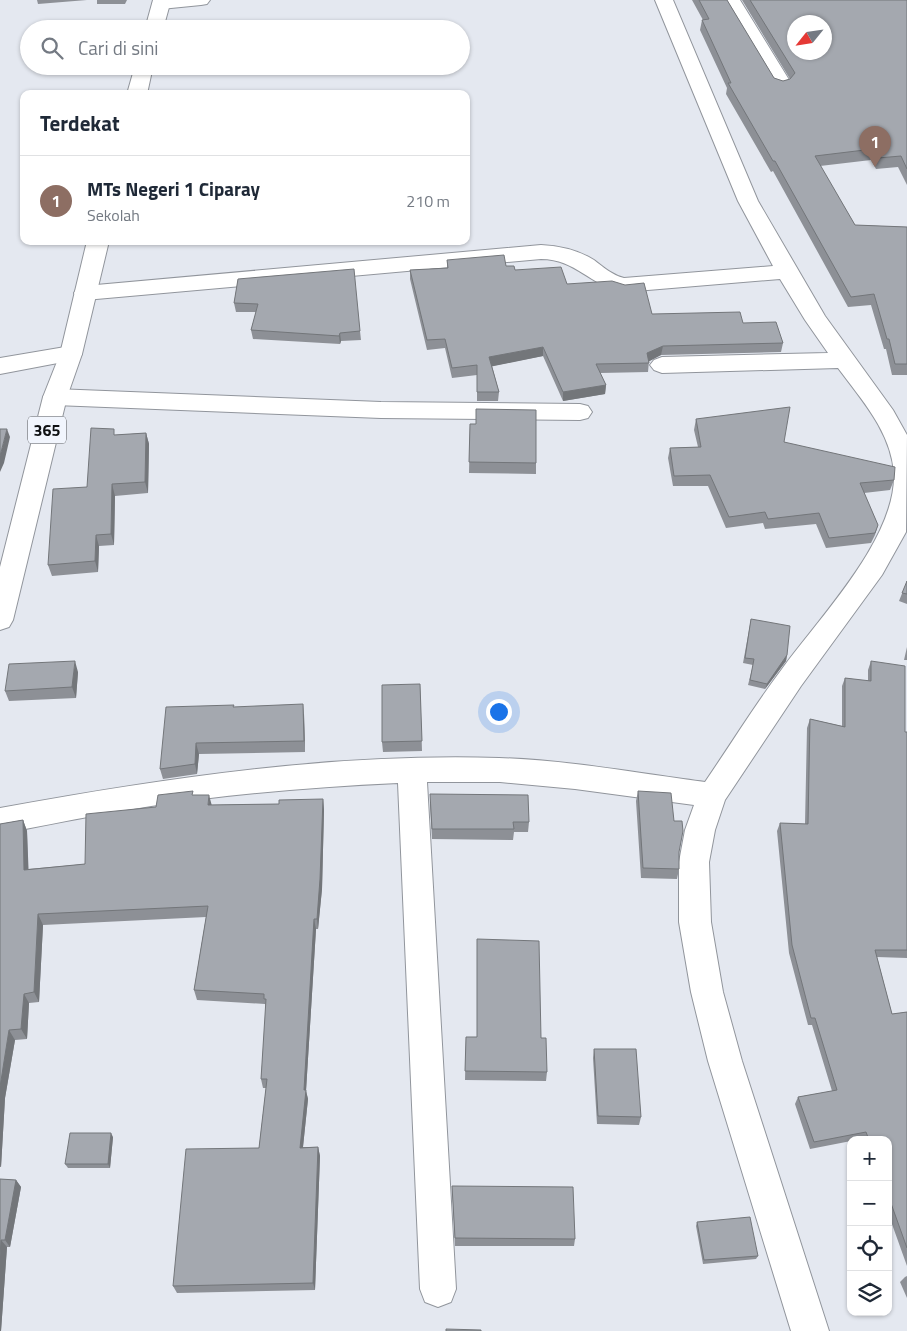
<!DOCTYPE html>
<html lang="id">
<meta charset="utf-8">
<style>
:root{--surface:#fff;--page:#f2f2f3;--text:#1f2937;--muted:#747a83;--line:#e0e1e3;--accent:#8c2991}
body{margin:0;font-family:"Titillium Web",sans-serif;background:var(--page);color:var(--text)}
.controls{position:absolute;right:15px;bottom:15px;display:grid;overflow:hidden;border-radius:10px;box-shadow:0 1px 4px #0004}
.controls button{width:45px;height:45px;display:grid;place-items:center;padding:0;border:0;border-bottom:1px solid var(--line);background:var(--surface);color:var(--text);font:25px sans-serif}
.compass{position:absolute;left:787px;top:15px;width:45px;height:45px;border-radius:50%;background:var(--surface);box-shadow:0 1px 4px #0004;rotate:240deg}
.you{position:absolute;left:498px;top:711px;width:18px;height:18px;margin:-12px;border:4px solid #fff;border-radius:50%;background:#1a73e8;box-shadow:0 0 0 8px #1a73e833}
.badge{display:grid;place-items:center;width:32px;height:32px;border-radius:50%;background:var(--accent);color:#fff;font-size:16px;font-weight:700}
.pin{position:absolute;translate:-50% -41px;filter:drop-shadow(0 1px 2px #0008)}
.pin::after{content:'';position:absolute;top:26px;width:18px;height:15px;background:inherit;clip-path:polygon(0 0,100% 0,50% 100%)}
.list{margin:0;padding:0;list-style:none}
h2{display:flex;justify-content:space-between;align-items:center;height:65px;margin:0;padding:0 20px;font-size:21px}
h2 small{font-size:16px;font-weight:400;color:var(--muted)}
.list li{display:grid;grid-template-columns:32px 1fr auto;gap:15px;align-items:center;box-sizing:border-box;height:90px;padding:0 20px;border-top:1px solid var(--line)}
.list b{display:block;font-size:19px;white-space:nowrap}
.list p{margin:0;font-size:16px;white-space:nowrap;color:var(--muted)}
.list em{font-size:16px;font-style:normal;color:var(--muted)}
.icon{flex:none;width:28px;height:28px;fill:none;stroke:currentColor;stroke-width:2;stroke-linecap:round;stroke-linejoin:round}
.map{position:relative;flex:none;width:907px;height:1331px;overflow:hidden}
.search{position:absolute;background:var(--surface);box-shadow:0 1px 4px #0004;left:20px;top:20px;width:450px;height:55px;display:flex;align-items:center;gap:12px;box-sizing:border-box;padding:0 18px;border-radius:28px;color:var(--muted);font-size:19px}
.panel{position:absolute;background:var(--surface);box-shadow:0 1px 4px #0004;left:20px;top:90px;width:450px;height:155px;border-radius:10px}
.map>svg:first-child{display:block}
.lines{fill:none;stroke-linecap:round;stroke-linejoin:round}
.street-casing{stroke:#91959c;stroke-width:2}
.primary-casing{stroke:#91959c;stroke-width:2}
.street{fill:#fff;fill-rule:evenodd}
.primary{fill:#fff;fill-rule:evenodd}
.wall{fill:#8d9096}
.shaded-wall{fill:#73767a}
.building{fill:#a4a8af;stroke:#73767a;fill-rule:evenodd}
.labels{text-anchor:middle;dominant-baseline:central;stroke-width:4;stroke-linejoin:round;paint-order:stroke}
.shield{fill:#f1f5fd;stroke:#525558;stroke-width:1}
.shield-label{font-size:16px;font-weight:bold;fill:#0e1012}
</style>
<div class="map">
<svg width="907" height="1331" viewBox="0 0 907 1331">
<rect width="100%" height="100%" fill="#e4e8f0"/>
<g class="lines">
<!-- street casing -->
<g class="street-casing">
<path id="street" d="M155,0H210L207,4L201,5L161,9L155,8L152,4Z
M655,0H673L758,201L825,316L893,410L907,435L906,532L882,575L801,686L725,800L715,830L709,862L711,922L723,992L742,1061L829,1331H791L708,1061L691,992L679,922V862L685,830L694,805L575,789L500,782H427L456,1289L451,1302L438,1307L425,1302L420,1289L398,783C333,786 267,791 202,799C134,807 67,821 0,834V808C164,778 331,753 499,758C567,760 637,773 705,782C731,744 755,705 782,669C819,618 896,539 894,474C892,433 861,399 838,368L662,373L654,370L650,365L654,360L662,357L828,353L805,320L780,279L624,292C590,286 576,259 541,259L85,300L77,298L74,293L77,288L85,286L541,245C560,246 578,250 594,260C603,267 612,275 624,278L773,266L738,201Z
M722,0H740L791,83L788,87L781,89L774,87Z
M71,346L79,349L82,354L79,359L0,374V358Z
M55,389L381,402L580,404L588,406L592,412L588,418L580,420L381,418L55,405L47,403L43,397L47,391Z"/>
</g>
<!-- primary casing -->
<g class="primary-casing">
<path id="primary" d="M153,0H171L163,29H145Z
M135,66H153L147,94H127Z
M87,241H109L82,354L67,397L13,620L9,627L0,630V567L43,397L60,354Z"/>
</g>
<!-- street -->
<use href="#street" class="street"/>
<!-- primary -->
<use href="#primary" class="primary"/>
</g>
<!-- wall -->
<path class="wall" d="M37,0H87L38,4Z
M97,0H127L125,4H97Z
M692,0H727L774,78L783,81L790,79L742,0H907V185L898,167L876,169L871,160L820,166L855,225L907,227V375H892L886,349H884L871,305L848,307L773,171L771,172L726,94L727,88L700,30L702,20H703Z
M447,260L506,266L515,270L567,284L652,314L743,323L783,343L781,352L661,355L649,361L648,372L600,373L606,385L605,394L563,401L543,356L492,366L499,392L498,401H477V375L452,378L445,348L427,350L410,279V270L447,268Z
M238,279L360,331L361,340L341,341L340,344L253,339L251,330L256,312H236L234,303Z
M696,419L784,442L894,480L890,490L864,493L878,525L875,535L871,543L826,548L816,524L765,529L763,523L726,528L708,486H673L668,458L670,448L698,447L694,430Z
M470,424L536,463V474L469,473Z
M146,433L149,444L148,493L115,496L114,545L99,546L98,572L52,576L48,565L87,487L115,435Z
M907,581V604L899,601Z
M751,619L787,655L786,661L765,689L748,685L753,665L743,663Z
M907,647V660H904Z
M871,661L905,732H907V958L877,957L892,1014L907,1012V1266L888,1213V1140H862V1139L851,1140V1141L810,1149L795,1104L798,1097L832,1091L812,1025H808L789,953L777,831L780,823L805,824L807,728L810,719L842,726V686L845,678L868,681V670Z
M78,672L76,698L9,701L5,691Z
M420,684L422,751L383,752L382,742Z
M234,707L304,714L305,752L199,754L197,774L163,779L160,769Z
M638,791L674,821L679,852V869L677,879L641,878L636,801Z
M194,795L211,805L279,804L323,799L324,810L322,889L318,929H316L306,1091L308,1099L303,1147H318L320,1156L315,1290L177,1293L173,1286L259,1148L266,1088H263L261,1079L266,1007L265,1004L197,1000L194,990L206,917L43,925L39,1002L29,1003L27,1039L15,1040L5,1098L1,1167H0V824L23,820L27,831L28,869L85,864L156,807Z
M430,804L529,822L528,832H514L513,840L432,839Z
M466,1037L541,1038L547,1072L546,1081L465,1080Z
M594,1049L641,1117L639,1125L597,1124L593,1058Z
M113,1137L110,1168H68L65,1164Z
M0,1179L16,1180L21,1187L10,1247H7L1,1331Z
M452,1186L575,1239L574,1246H455Z
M697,1222L758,1256L756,1259L703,1264L696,1226Z
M907,1276V1298L900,1282L905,1277Z"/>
<!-- shaded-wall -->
<path class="shaded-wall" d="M340,333L341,341L340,344L339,336Z
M663,346L661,355L646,363L647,353Z
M543,347V356L489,367V357Z
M606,385L605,394L563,401V392Z
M7,429L10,437L4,463L0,472V456Z
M146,433L149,444L148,493L145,482Z
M112,484L115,496L114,545L111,534Z
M96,535L99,546L98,572L95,561Z
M787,655L786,661L765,689L767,684Z
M75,661L78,672L76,698L72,687Z
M303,704L304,714L305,752L304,741Z
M196,743L199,754L197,774L195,764Z
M209,795L212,806L208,805Z
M323,799L324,810L322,889L318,929L317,919Z
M23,820L27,831L29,881L24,870Z
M38,914L43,925L39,1002L34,992Z
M314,919L316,929L306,1091L308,1099L302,1156L300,1148Z
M24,994L29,1003L27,1039L21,1029Z
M9,1030L15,1040L5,1098L1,1167L0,1165V1087Z
M111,1133L113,1137L110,1168L108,1164Z
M318,1147L320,1156L315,1290L313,1283Z
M16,1180L21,1187L10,1247L5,1240Z
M1,1240L7,1247L1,1331H0V1257Z"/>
<!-- building -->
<path class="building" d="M699,0H727L774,78L783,81L790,79L795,73L750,0H907V169L901,156L878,158L873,149L815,156L855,225L907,227V364H895L889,339H887L874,294L851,297L775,161H773L728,83H731L702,20L709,19ZM794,22H824V52H794Z
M504,255L506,266H514L515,270L561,267L567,284L612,281L625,285L644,283L652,314L740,312L743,323L776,322L783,343L663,346L647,353L649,363L596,364L606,385L563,392L543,347L489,357L499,392H477V365L452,368L445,339L427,340L410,270L448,268L447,260Z
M354,269L360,331L340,333L339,336L251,330L258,304L234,303L238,279Z
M790,407L784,442L895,467L894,480L860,483L878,525L875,533L829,538L819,513L768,519L765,512L729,517L710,475L674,476L670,448L701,447L696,419Z
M476,409L536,410V463L469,462L470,424H476Z
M91,428L114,429V435L146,433L145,482L112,484L111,534L96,535L95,561L48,565L53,489L87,487Z
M0,429H7L0,456Z
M907,581V594L902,593Z
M751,619L790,626L787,655L767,684L750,680L754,659L745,658Z
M75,661L72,687L5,691L9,664Z
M871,661L905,666V732H907V950H875L892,1014L907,1012V1248L888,1195V1140H869L866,1132L814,1142L798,1097L837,1090L815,1018H811L792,945L780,823L808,824L810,719L845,727V678L871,681Z
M420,684L422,741L382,742V685Z
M303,704L304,741L196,743L195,764L160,769L166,707L234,705L233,707Z
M193,791L192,795H209L208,805L279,804V800L323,799L320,879L317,919H314L304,1090H306L300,1148L318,1147L313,1283L173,1286L186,1149L259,1148L267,1079H261L266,999H264V994L194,990L208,906L38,914L34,992L24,994L21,1029L9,1030L0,1087V824L23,820L24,870L85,864L86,814L156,807L158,795Z
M638,791L671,793L674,821H682L683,831L679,852V869L643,868Z
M430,794L528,795L529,822H513L514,829H432Z
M477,939L539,941L541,1038H546L547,1072L465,1071L466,1037H477Z
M594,1049H636L641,1117L598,1116Z
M70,1133H111L108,1164H65Z
M0,1179L16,1180L5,1240H1L0,1257Z
M452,1186L573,1187L575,1239L455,1238Z
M750,1217L758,1256L704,1260L697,1222Z
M446,1329L481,1330V1331H446Z"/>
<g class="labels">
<!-- shield labels -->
<rect class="shield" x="28" y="416.5" width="38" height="27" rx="4"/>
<g class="shield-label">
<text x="47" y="430">365</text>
</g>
</g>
</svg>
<div class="controls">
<button>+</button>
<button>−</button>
<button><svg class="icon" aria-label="locate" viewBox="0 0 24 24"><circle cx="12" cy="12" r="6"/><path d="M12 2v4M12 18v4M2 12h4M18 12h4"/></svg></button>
<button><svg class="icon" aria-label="layers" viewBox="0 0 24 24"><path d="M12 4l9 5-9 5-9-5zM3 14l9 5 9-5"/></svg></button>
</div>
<svg class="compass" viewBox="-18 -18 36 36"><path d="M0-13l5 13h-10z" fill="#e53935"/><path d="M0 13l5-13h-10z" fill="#747a83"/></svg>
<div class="you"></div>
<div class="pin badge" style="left:875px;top:167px;background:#8d6e63">1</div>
<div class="search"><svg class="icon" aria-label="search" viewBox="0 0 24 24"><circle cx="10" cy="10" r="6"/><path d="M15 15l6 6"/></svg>Cari di sini</div>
<section class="panel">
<h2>Terdekat<small></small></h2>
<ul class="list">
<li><span class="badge" style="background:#8d6e63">1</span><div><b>MTs Negeri 1 Ciparay</b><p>Sekolah</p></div><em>210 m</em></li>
</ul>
</section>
</div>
